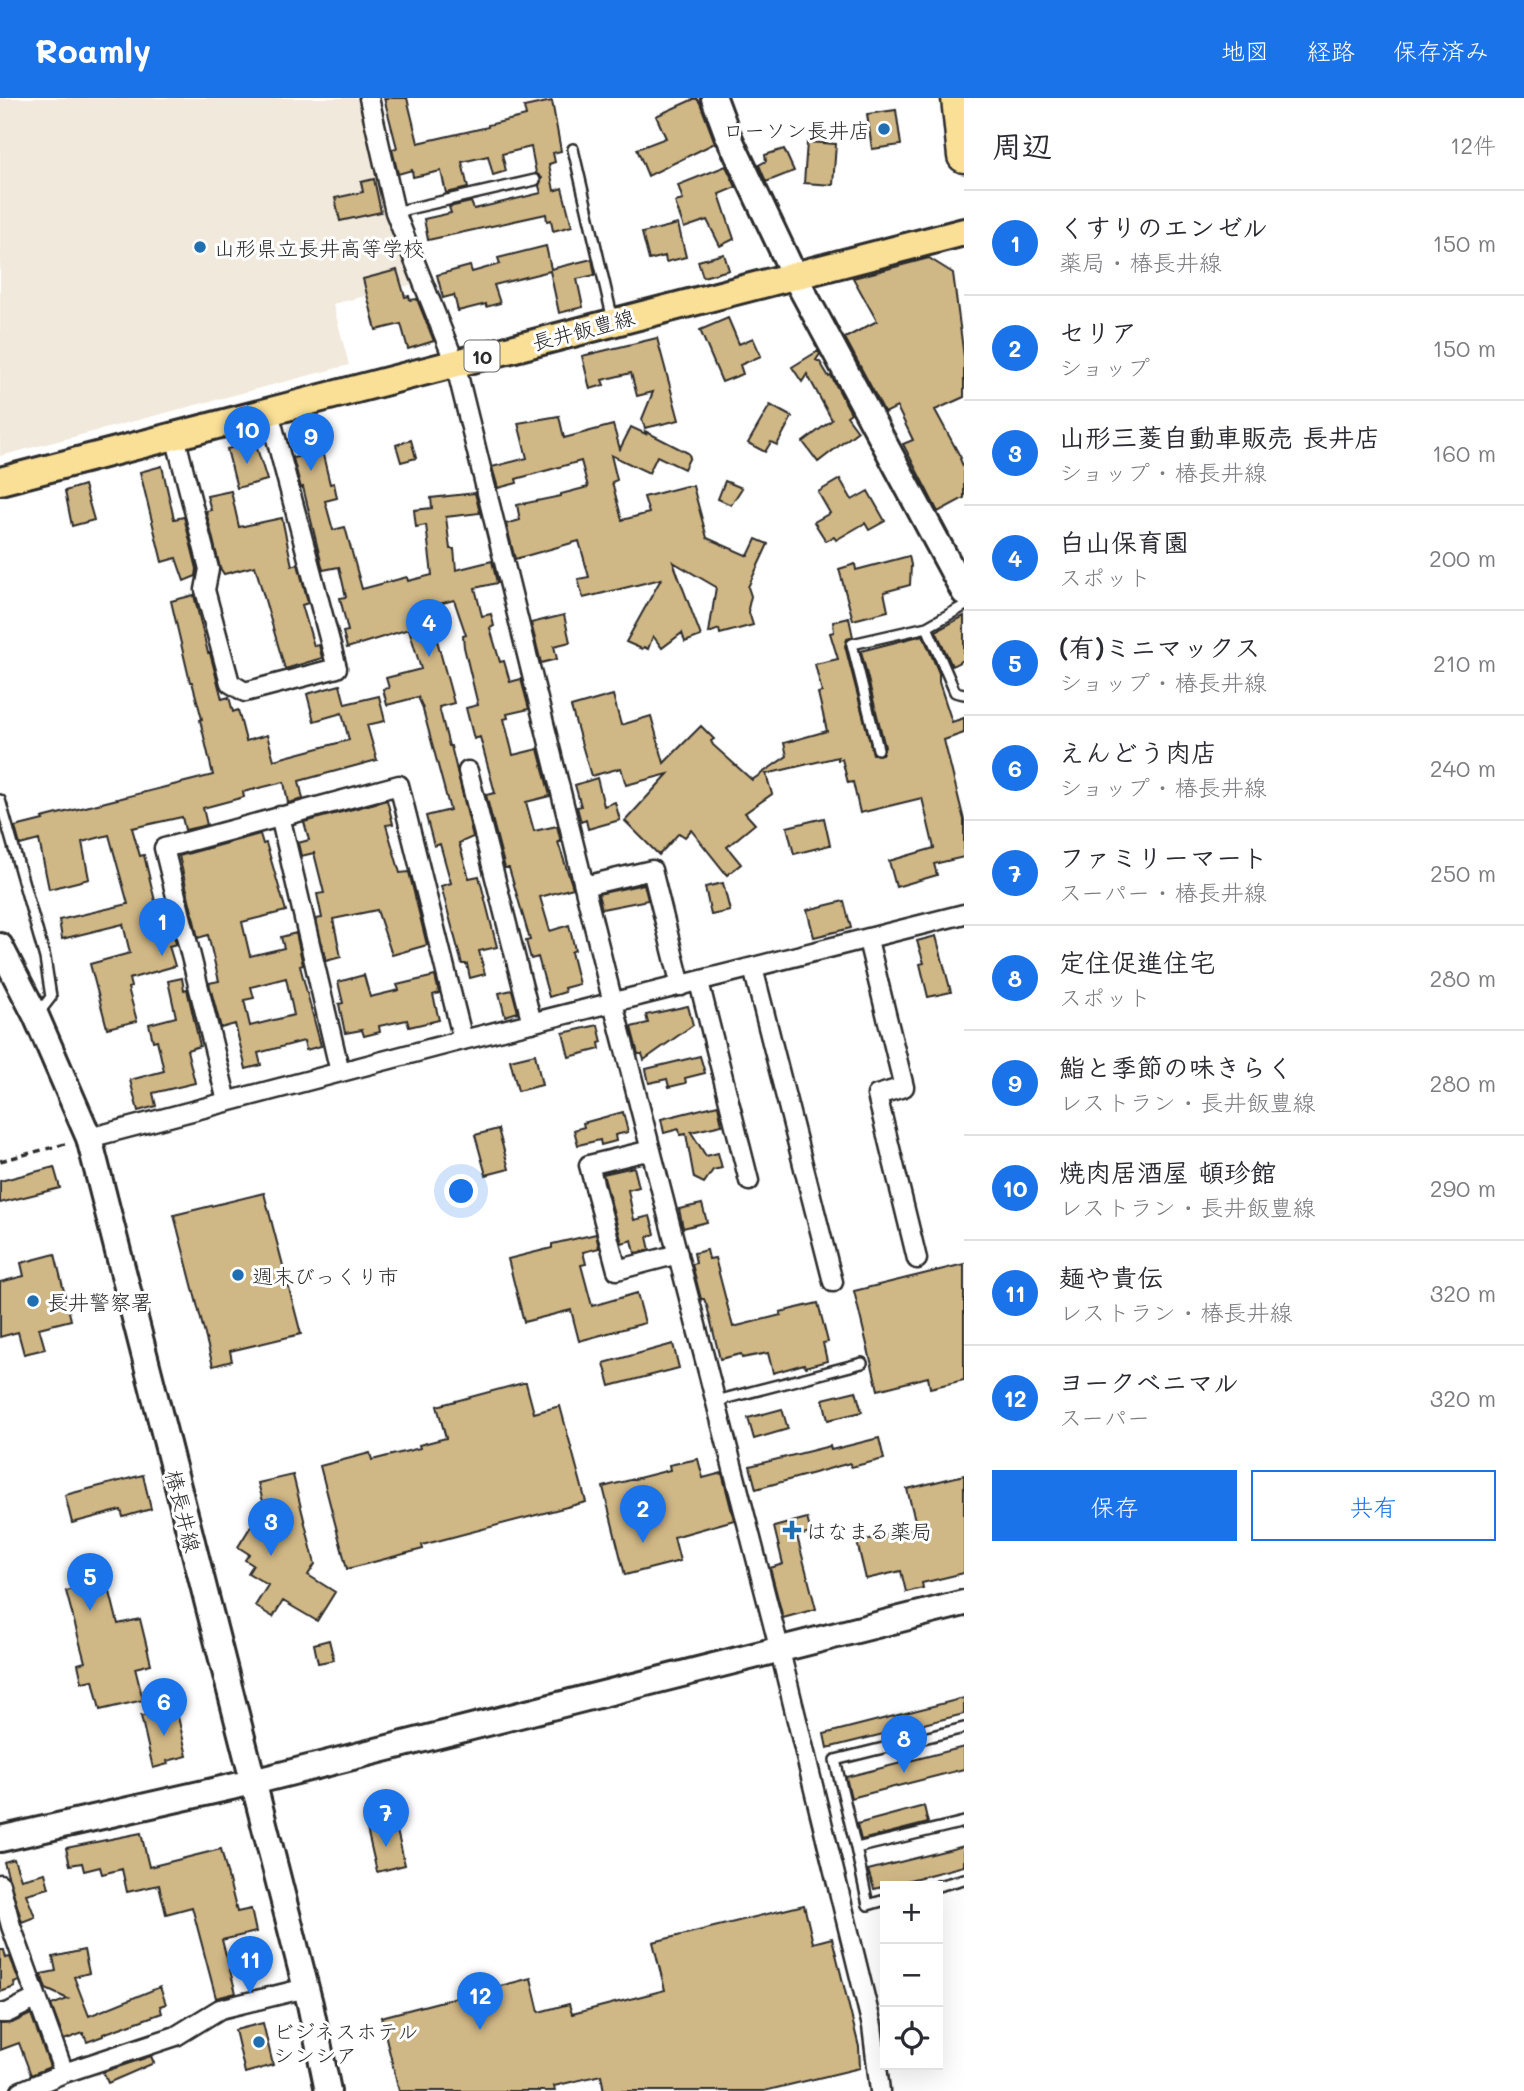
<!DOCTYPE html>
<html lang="ja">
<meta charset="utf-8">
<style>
:root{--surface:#fff;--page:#f2f2f3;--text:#2b2b33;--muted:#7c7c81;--line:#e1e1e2;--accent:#1a73e8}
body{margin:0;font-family:Mali,"Klee One",sans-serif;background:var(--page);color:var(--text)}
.controls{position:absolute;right:21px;bottom:21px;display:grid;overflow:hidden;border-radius:0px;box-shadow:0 7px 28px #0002}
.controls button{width:63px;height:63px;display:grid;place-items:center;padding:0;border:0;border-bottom:2px solid var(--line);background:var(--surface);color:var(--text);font:35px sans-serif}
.you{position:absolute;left:462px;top:1094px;width:24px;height:24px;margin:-18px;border:5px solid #fff;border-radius:50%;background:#1a73e8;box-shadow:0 0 0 10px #1a73e833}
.badge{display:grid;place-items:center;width:46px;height:46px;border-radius:50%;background:var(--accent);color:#fff;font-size:23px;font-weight:700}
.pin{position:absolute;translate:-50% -58px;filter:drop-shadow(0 2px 4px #0008)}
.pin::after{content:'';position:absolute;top:37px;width:24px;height:21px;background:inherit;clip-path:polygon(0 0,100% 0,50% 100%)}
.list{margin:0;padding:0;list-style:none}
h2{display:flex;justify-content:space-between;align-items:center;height:91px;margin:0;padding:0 28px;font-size:30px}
h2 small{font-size:23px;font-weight:400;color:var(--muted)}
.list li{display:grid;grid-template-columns:46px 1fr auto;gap:21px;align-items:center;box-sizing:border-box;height:105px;padding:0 28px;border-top:2px solid var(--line)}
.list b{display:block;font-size:26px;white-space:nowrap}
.list p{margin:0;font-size:23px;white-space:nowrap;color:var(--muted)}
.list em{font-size:23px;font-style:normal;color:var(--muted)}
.actions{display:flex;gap:14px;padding:21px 28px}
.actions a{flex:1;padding:16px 0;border:2px solid var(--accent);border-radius:0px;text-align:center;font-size:24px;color:var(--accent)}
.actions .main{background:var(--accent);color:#fff}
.icon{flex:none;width:38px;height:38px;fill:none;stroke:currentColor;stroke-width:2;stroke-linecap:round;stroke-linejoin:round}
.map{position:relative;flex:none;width:964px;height:1993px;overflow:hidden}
header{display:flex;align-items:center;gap:42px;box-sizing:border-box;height:98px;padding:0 35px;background:var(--accent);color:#fff}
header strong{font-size:33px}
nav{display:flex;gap:38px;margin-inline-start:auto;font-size:24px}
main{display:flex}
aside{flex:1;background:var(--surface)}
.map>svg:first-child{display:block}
.built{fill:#f1e9db}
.building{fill:#d0b786;stroke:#2b2b2b;stroke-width:2;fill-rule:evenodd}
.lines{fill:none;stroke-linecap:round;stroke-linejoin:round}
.lane-casing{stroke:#2b2b2b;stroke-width:14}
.street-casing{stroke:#2b2b2b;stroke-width:23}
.secondary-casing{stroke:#2b2b2b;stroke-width:30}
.primary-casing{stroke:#2b2b2b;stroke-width:32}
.highway-casing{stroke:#2b2b2b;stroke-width:37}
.path{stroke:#2b2b2b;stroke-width:3.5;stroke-dasharray:7 5;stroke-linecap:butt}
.lane{stroke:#fff;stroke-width:9}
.street{stroke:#fff;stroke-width:18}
.secondary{stroke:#fff;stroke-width:24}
.primary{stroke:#fadf96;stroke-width:26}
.highway{stroke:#fadf96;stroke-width:32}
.poi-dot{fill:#1f6fb2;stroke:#fff;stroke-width:2.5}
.labels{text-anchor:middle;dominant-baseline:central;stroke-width:6;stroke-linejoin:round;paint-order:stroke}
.shield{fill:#fff;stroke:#6b6b6b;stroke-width:2}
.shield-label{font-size:19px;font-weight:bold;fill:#2b2b2b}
.poi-label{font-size:21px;fill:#2b2b2b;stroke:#fff;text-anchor:start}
.street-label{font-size:21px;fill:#2b2b2b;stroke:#fff}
</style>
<header>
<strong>Roamly</strong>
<nav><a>地図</a><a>経路</a><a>保存済み</a></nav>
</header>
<main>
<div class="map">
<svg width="964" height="1993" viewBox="0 0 964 1993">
<rect width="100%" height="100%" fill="#fff"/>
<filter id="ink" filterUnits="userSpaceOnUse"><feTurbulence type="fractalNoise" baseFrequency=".0143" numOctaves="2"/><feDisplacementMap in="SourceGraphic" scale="14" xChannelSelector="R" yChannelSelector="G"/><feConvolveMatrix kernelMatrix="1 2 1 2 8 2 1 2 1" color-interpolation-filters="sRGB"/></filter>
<g filter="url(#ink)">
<!-- built -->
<path class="built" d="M0,0H360L388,112L414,186L333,206L349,267L0,358Z"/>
<!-- building -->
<path class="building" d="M384,0H407L418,45L488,29V27L526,18L524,9L552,3L561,53L553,55L555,64L549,66L554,93L562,90L572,128L553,133L551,122L547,123L546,116L428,142L424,121L451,115L449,109L471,104L474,111L541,95L539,88L542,80L536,75L531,49L502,56L506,73L493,77L488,58L462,64L468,90L446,95L441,73L413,79L412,72L398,76L392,51L397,50Z
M696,0L700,5L715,45L648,78L637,51L666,40L656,18Z
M896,12L901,47L872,51L867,16Z
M807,44L836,46L833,87L804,85Z
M784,51L794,73L766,84L759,67L766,63L765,57Z
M726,68L736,89L719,96L734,141L720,148L707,122L684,130L675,104L683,102L678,87Z
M374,81L381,114L340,123L335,100L363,94L361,84Z
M678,126L686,159L666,164L665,158L649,162L642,135Z
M546,148L551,171L592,161L595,177L577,181L583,209L559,215L550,173L494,187L500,205L486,209V206L458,213L454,197L443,200L437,177L470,168L472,174L500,166L498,160Z
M724,156L729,172L703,179L698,163Z
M929,160L953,175L964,259V299L935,312L961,360L960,361L964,370V400L938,414L903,346L913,342L897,309L885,315L845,240L877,223L853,180Z
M397,172L405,199L409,198L410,202L417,201L434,243L408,251L401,226L376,232L363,181Z
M728,220L739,246L753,240L761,258L740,267L743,276L722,284L700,232Z
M657,240L679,322L645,330L642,321L653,294L637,298L631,275L602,282L604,287L590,291L582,258Z
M818,253L820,256L816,262L820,264L829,279L831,278L851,315L847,318L858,333L818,364L803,344L832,322L807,276L802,284L792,269Z
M770,307L792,319L777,347L771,344L765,354L748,345Z
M559,318L564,340L613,327L620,351L631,329L646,336L645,333L688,355L690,359L684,371L657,358L649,375L611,357L617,382L612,384L622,422L649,415L644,399L686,388H693L707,440L748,458L756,441L768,446L748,489L751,498L748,511L753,527L720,536L719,531L709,535L716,489L673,464L701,538L685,544L682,535L662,550L653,538L648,551L644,549L642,551L626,544L661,481L583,500L578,481L589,479L579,443L515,461L506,426L520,422L517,407L561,398V396L588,389L581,363L516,381L517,385L498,390L492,369L527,360L518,325Z
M411,342L416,360L401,364L396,347Z
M255,344L267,382L237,390L227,351Z
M322,353L330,386L334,385L337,400L325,403L333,432L345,429L362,491L407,479L408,483L432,477L426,427L416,429L414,412L432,410L431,400L475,395L480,415L446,419L450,451H454L456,472L492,463L497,485L475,490L482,518L491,516L494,528L490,530L500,564L504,563L510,584L521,581L529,611L507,616L508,620L504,621L513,657L538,651L550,698L526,704L534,733L557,728L561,744H558L573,790L540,799L550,833L569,827L575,852L571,854L579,886L564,890L565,894L549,899L538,859L531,861L526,843L530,842L509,770H505L486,697L495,695L480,639L474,641L466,610L478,607L464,549L463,538L466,537L454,502L428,509L454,605L439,609L449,648H451L473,739L459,745L469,780L479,778L497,849L479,853L485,876L470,880L467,866H462L441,788L451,785L440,746L434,748L426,718L450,712L422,608L418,599L387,607L383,591L389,590L386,580L421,571L409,531L347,550L343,534L348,533L340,500L346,499L339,469L323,472L303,389L301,390L293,360Z
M162,368L174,421L184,419L197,471L196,478L184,483L176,460L162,464L140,374Z
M840,381L852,402L868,393L885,423L869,432L865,425L836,442L834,439L826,443L814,424L830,415L818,394Z
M725,383L742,390L731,407L718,401Z
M84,387L94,422L72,428L65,393Z
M231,393L239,429L282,420L292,468L298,466L308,505L302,507L314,548L319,547L322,560L285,571L255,468L224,476L220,470L206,413L211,412L207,398Z
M909,458L911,467L910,487L884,494L888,513L853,522L839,471L855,466L856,472Z
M194,497L208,555H210L222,601L229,599L233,614L238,612L246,643L267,637L274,662L349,642L342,615L314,623L307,596L340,587L345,606L379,598L385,623L367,627L377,662L299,683L303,701L288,705L284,684L243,694L244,699L203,710L207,727L185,732L182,719L132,730L140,758L144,757L160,824L170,821L176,846L169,848L175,868L129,881L131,889L128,890L137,923L107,930L90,866L130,855L123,826L62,841L59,822L128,806L109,737L82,744L89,781L49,791L39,742L20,747L15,729L43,722L42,720L213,677L200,622L202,621L192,584H190L171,503Z
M564,517L570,544L554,548L557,561L541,565L531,525Z
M964,518V562L952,568L936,533Z
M849,520L853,539L847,541L845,548L873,656H882L885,649L861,553L923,537L939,575V584L952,624L964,620V635L944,642L964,722V759L934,766L937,777L896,789L889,763L934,750L922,700L860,715L853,684L848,685L842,661L838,662V659L766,676L772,696L745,715L755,726L727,749L741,766L727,777L691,732L685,739L679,735L659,757L625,723L668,676L626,687L621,670L591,678L571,609L613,597L621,627L651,618L664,665L701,628L714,641L711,643L713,647L752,682L787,658L784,645L827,633L818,595L822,594L815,566L838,561L830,535L834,534L833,524Z
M597,680L604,708L615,704L620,722L588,731L586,722L581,724L577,709L581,708L575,687Z
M387,702L393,726L386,727L400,775L409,774L427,847L392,857L377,812L333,821L341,859L326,863L316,821L322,820L317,796L324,795L314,755L301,758L298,745L309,742L304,724Z
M824,720L830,747L794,756L787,729Z
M260,736L263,746L266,745L286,813L242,824L250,858L284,850L281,839L296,835L303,867L300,868L321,948L306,952L304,943L258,955L261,967L246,971L235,926L221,930L209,885L219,883L208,837L198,840L179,758ZM286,880L294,917L250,928L244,902L254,900L251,889Z
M723,785L730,813L711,817L705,789Z
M644,786L648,802L602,811L598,796Z
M844,803L851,830L814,839L807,812Z
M936,838L951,894L928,899L920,866L924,865L917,843Z
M364,877L370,899L399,892L397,887L435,878L439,895L433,897L439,922L409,929L407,922L379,928L380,934L364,938L362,932L345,935L339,906L343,905L338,884Z
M182,880L184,892L187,891L200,948L187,952L195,985L153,995L156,1008L138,1013L130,982L164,973L157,942L153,943L149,926L176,919L168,883Z
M512,892L518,914L505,918L499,895Z
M688,908L693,927L644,962L642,956H638L631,929L648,925L646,917Z
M598,927L602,944L599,945L600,951L569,959L563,935Z
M535,956L542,987L518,993L510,962Z
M700,958L705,975L685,980L686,985L669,989L667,981L649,985L646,971Z
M718,1007L722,1027L691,1034L706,1058L718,1055L722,1070L713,1072L704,1085L694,1080L686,1036L680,1037L679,1031L664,1035L661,1021Z
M623,1014L628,1034L615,1037L616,1043L601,1047L600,1042L578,1047L574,1032L584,1029L583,1025Z
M498,1031L509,1071L486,1077L475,1037Z
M54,1069L60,1090L0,1105V1083Z
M634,1069L639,1089L628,1092L634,1122L650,1118L655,1136L647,1139L650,1152L635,1155L632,1142L622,1145L603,1076Z
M264,1095L301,1236L230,1253L232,1263L213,1268L174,1117Z
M702,1106L707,1124L683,1130L679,1111Z
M596,1136L599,1150L583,1154L586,1166L581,1167L592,1208L637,1195L645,1225L579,1243L571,1212L524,1224L508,1161L552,1150V1146Z
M707,1152L709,1161L715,1160L733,1229L781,1217L780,1214L818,1205L828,1244L823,1245L827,1263L805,1269L804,1266L773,1275L768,1255L742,1260L741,1256L720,1261L707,1208L704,1201H701L692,1166L696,1165L694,1155Z
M55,1156L71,1222L39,1230L45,1251L24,1256L18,1234L0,1239V1184L24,1178L21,1165Z
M964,1166V1282L930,1290L928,1279L878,1292L854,1193Z
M673,1246L679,1270L610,1288L604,1265Z
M523,1285H526L534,1315L560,1308L586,1404L422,1447L423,1451L347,1471L320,1368L370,1355L372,1362L420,1350L419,1347L446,1340L437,1308Z
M856,1293L862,1314L828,1322L823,1301Z
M782,1311L788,1331L754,1341L748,1320Z
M879,1340L884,1361L851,1369L850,1365L756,1391L750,1368L830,1348L831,1352Z
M698,1361L703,1380L722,1375L734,1422L674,1439L680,1463L625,1477L603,1389L670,1372L669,1367Z
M143,1377L151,1411L123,1419L121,1412L72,1425L65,1397Z
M293,1377L315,1466L308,1477L335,1494L317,1523L283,1503L273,1519L255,1508L268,1487L248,1475L253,1467L245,1462L249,1456L238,1449L264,1407L258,1385Z
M964,1377V1475L922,1485L923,1490L906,1494L901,1473L866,1481L857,1444L917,1430L907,1391Z
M807,1420L811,1435L797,1438L816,1511L783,1520L770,1470L783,1466L774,1429Z
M99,1485L101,1492L109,1490L118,1526L140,1521L151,1566L135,1570L143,1602L100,1612L93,1582L82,1584L78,1566L85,1564L66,1493Z
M329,1542L334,1562L318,1565L314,1546Z
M964,1600V1616L827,1650L824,1636Z
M176,1610L187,1658L167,1663L168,1666L153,1670L141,1618Z
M964,1649V1671L851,1700L846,1679Z
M924,1708L928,1725L861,1742L857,1726Z
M395,1724L405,1767L377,1774L367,1731Z
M141,1735L149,1769L221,1751L237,1814L251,1811L256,1834L222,1842L236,1895L216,1900L192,1809L166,1816L159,1787L127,1794L122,1771L102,1776L100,1769L84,1773L82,1765L70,1767L66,1750Z
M964,1748V1768L874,1791L868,1772Z
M14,1761L21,1781L45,1775L49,1790L26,1796L35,1819L22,1824L4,1764Z
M804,1807L813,1845L832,1840L859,1949L860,1970L764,1993H604L601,1977L554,1988L555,1993H399L381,1919L531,1880L539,1914L569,1906L572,1916L665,1892L653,1844Z
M0,1852H4L6,1860L10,1859L19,1883L14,1885L15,1889L0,1894Z
M84,1852L89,1875L74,1879L89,1918L160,1889L166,1906L160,1908L162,1915L103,1936V1938L87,1944L83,1935L64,1942L51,1907L68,1901L46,1891L41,1876L56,1873L53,1859Z
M31,1916L50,1969L31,1977L19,1945L0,1952V1926L12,1925Z
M263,1925L273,1967L245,1975L235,1932Z
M151,1958L154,1965L108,1985L103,1974Z"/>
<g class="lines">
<!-- lane casing -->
<g class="lane-casing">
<path id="lane" d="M573,51L613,222
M395,114L535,82
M927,529L955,594L964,596
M878,651L852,546L927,529L964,508
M0,702L45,860L51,899L37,917
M716,1303L862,1265
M856,1750L835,1662L964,1630
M938,1788L964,1781
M885,1802L868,1807L856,1750L964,1724"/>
</g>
<!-- street casing -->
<g class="street-casing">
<path id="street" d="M369,0L395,114L455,265L613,905L780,1553L872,1928L880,1993
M175,338L209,471L205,492L230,585L245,594L337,570L269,314
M468,673L532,925
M280,718L340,974
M584,788L652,772L681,888
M868,842L904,989L877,997L917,1161
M753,870L833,1184
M699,884L749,1083
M227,1003L164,750L399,687L463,942
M89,1040L463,942L964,816
M651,1052L589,1067L617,1172L678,1156
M0,1786L11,1828L64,1975
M0,1915H7L37,1900
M21,1993L64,1975L176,1938L220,1911L306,1890"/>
</g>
<!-- secondary casing -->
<g class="secondary-casing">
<path id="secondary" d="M714,0L727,35L794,177L964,494
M0,848L36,918L89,1040L310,1906L328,1993
M0,1741L253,1684L964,1505"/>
</g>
<!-- primary casing -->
<g class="primary-casing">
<path id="primary" d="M0,383L964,134"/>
</g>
<!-- highway casing -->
<g class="highway-casing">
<path id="highway" d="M958,0L964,58"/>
</g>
<!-- path -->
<path class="path" d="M0,1063L69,1045"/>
<!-- lane -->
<use href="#lane" class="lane"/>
<!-- street -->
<use href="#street" class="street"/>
<!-- secondary -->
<use href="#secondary" class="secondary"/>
<!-- primary -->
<use href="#primary" class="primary"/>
<!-- highway -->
<use href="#highway" class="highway"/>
</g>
</g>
<!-- markers -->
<g class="poi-dot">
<circle cx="884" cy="31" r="7"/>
<circle cx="200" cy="149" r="7"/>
<circle cx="238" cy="1177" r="7"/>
<circle cx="33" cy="1203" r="7"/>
<path d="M788.5 1421.5h7v7h7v7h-7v7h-7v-7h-7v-7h7z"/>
<circle cx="259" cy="1944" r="7"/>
</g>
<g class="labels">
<!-- shield labels -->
<rect class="shield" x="464.5" y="242.5" width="35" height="31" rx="5"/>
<g class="shield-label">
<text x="482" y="258">10</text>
</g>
<!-- poi labels -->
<g class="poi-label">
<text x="870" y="31" text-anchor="end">ローソン長井店</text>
<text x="214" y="149">山形県立長井高等学校</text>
<text x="252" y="1177">週末びっくり市</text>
<text x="47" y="1203">長井警察署</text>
<text x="806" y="1432">はなまる薬局</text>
<text x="273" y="1932">ビジネスホテル<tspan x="273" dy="24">シンシア</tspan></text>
</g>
<!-- street labels -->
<g class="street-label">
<text transform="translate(583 231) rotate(-15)">長井飯豊線</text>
<text transform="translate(184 1413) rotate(76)">椿長井線</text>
</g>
</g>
</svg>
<div class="controls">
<button>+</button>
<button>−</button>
<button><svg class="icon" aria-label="locate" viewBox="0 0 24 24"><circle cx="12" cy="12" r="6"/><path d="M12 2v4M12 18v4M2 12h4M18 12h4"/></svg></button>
</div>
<div class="you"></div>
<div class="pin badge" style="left:162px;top:858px">1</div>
<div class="pin badge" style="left:643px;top:1445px">2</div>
<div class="pin badge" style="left:271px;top:1458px">3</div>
<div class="pin badge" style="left:429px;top:559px">4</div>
<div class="pin badge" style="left:90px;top:1513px">5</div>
<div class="pin badge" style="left:164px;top:1638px">6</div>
<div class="pin badge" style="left:386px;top:1749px">7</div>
<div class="pin badge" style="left:904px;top:1675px">8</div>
<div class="pin badge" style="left:311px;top:373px">9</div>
<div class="pin badge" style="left:247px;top:366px">10</div>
<div class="pin badge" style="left:250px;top:1896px">11</div>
<div class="pin badge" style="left:480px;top:1932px">12</div>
</div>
<aside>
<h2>周辺<small>12件</small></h2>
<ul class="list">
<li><span class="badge">1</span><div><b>くすりのエンゼル</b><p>薬局 · 椿長井線</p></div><em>150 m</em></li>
<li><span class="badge">2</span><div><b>セリア</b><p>ショップ</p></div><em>150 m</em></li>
<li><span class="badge">3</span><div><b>山形三菱自動車販売 長井店</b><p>ショップ · 椿長井線</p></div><em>160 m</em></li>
<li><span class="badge">4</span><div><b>白山保育園</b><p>スポット</p></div><em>200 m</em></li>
<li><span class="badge">5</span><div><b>(有)ミニマックス</b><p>ショップ · 椿長井線</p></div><em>210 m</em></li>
<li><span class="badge">6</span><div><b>えんどう肉店</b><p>ショップ · 椿長井線</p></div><em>240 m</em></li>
<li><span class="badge">7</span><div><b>ファミリーマート</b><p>スーパー · 椿長井線</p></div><em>250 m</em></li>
<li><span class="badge">8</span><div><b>定住促進住宅</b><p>スポット</p></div><em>280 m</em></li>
<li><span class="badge">9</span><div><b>鮨と季節の味きらく</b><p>レストラン · 長井飯豊線</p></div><em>280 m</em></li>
<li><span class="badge">10</span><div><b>焼肉居酒屋 頓珍館</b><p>レストラン · 長井飯豊線</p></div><em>290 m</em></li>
<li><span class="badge">11</span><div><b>麺や貴伝</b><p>レストラン · 椿長井線</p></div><em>320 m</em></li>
<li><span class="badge">12</span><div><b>ヨークベニマル</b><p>スーパー</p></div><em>320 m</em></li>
</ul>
<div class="actions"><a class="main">保存</a><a>共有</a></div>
</aside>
</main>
